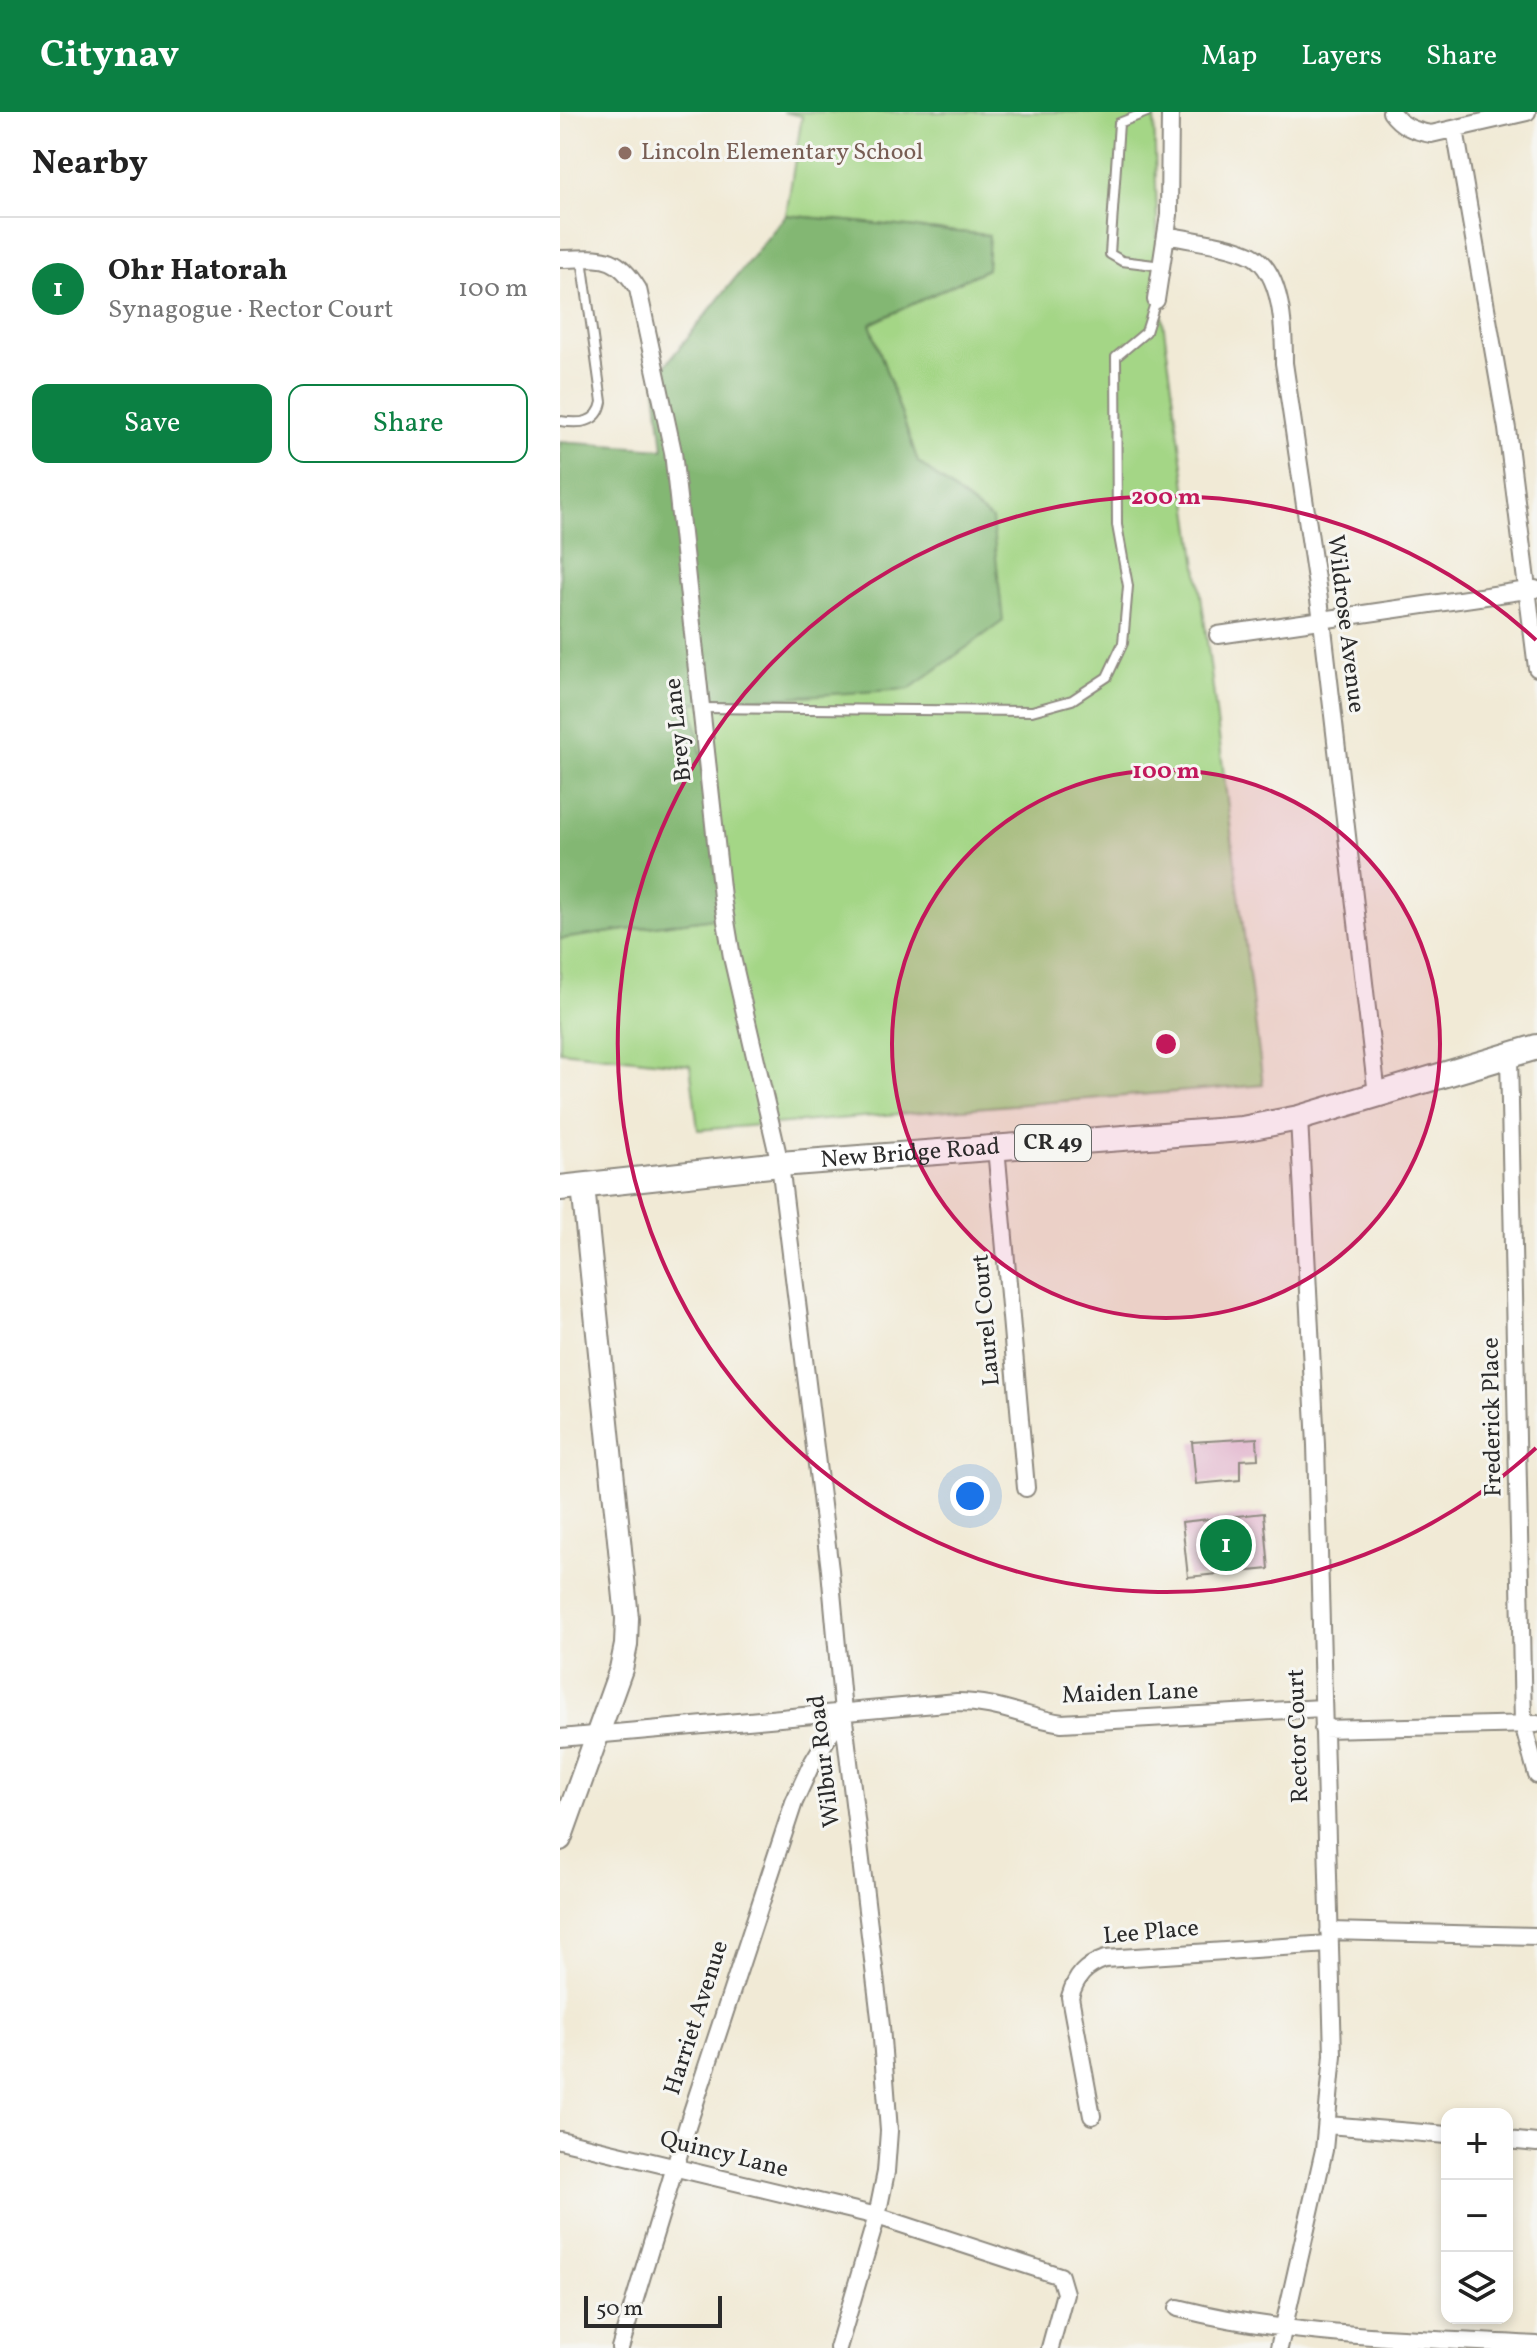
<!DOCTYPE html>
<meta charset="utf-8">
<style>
:root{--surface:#fff;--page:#f6f6f6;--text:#222;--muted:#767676;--line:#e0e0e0;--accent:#0b8043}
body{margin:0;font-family:Vollkorn,serif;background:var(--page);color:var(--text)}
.controls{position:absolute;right:24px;bottom:24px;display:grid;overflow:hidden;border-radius:16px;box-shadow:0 4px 12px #0003}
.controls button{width:72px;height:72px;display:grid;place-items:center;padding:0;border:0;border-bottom:2px solid var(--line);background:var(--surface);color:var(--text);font:40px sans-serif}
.scale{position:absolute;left:24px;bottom:20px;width:138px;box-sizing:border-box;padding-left:8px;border:4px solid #2b2b2b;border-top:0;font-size:22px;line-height:28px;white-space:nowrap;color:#2b2b2b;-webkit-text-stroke:6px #f6f6f2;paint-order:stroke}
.you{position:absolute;left:410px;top:1384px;width:28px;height:28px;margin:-20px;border:6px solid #fff;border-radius:50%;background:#1a73e8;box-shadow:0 0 0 12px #1a73e833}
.badge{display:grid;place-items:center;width:52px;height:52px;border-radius:50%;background:var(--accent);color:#fff;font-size:26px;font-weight:700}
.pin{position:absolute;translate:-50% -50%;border:4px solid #fff;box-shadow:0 2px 8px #0006}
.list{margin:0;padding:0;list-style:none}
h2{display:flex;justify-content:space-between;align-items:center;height:104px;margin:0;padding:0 32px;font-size:34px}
h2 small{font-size:26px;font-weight:400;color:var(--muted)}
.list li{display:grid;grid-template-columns:52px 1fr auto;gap:24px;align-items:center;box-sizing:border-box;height:144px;padding:0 32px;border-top:2px solid var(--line)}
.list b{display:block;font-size:30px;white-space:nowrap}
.list p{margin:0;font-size:26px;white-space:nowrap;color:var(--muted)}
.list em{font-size:26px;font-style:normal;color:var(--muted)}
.actions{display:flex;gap:16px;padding:24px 32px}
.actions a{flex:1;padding:18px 0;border:2px solid var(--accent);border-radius:16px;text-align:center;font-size:28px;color:var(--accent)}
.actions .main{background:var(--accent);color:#fff}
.icon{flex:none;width:44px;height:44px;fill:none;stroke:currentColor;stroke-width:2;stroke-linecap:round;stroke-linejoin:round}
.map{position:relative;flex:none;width:977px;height:2236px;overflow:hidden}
header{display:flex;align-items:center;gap:48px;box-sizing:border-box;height:112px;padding:0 40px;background:var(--accent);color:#fff}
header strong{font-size:38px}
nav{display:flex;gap:44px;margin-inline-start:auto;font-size:28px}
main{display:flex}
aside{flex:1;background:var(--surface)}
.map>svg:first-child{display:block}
.green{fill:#a4d686;stroke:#688058;stroke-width:2}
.forest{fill:#83b773;stroke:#57714f;stroke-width:2}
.building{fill:#e2b5cd}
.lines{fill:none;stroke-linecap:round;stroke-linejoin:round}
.lane-casing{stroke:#8e8a80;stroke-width:12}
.street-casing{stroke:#8e8a80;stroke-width:20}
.secondary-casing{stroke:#8e8a80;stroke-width:26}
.primary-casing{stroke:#8e8a80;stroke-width:28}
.lane{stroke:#fff;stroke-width:8}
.street{stroke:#fff;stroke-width:16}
.secondary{stroke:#fff;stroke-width:22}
.primary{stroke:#fff;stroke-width:24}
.ring{fill:none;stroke:#c2185b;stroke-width:4}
.education-dot{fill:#8d6e63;stroke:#f6f6f2;stroke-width:3}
.labels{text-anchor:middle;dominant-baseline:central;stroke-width:6;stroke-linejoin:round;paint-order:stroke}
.shield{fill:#f6f6f2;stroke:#686867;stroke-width:2}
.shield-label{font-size:22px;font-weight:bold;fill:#2b2b2b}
.education-label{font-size:24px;fill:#785e54;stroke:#f6f6f2;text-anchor:start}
.street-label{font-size:24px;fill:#2b2b2b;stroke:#f6f6f2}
.centre{fill:#c2185b;stroke:#f6f6f2;stroke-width:4}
.ring-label{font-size:24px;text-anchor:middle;font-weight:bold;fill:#c2185b;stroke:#f6f6f2;stroke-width:6;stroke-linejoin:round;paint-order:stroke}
</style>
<header>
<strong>Citynav</strong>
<nav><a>Map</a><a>Layers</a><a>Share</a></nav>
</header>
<main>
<aside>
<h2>Nearby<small></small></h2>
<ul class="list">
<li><span class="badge">1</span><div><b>Ohr Hatorah</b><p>Synagogue · Rector Court</p></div><em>100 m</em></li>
</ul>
<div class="actions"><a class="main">Save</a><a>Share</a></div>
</aside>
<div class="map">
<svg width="977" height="2236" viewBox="0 0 977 2236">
<rect width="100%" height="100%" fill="#f6f6f2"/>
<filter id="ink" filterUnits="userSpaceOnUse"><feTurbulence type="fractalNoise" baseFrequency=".0125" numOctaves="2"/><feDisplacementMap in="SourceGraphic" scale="16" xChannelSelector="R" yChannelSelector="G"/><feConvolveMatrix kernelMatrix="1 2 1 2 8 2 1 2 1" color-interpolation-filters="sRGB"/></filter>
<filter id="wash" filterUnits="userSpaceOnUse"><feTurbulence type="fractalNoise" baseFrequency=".006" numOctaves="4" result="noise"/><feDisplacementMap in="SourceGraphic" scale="32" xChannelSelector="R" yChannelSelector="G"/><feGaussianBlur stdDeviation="1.8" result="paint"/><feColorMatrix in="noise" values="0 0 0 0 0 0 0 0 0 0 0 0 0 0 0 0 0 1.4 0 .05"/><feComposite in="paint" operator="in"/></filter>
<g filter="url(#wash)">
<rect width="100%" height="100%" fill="#f1ead6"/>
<!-- green -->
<path class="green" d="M223,0H594L599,180L644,505L703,973L138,1018L130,953L0,939V827L169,804L132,591L432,409L358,350L310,212L427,157L428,123L226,103L242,4Z"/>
<!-- forest -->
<path class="forest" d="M226,103L429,123L427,157L310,212L358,350L432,408L443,509L349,577L132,591L169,804L0,827V330L103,337L95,266Z"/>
<g id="blocks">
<!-- building -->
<path class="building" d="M697,1326L698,1347L680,1348V1368L636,1372L632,1330Z
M704,1401L709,1457L628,1465L622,1410Z"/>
</g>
</g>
<g filter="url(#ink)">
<use href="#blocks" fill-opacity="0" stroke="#8e8a80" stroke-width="2"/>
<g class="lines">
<!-- lane casing -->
<g class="lane-casing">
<path id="lane" d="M587,0L559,11L550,142L562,149L602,154
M0,309C19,312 38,312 42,290L22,147
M141,596L472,599L512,588L547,565L563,531L568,474L557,413L556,245L586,220L596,188"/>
</g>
<!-- street casing -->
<g class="street-casing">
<path id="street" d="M831,0C841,14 854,19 871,22L967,0
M895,17L947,317L977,556
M607,123C632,129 669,132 691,143C723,160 724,219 724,251L762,508L817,983
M0,147C40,147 54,139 78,177L113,340L162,785L172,845L220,1052L270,1458L283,1600L321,1914L329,2019L326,2060L317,2104L278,2236
M596,188L609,103L610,0
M658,523L975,477
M949,944L963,1612L977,1663
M436,1035L466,1376
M763,1617L977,1612
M0,1626L397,1590C438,1590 463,1605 502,1611L762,1596
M769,1819L977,1824
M532,2004L510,1885C516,1864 525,1854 545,1847L769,1832
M768,2013L887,2023
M0,2028L317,2104L500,2164L505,2181L490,2236
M947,2028L977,2031
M618,2196C735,2226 857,2226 977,2233
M60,2236L128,2012L234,1690L251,1653L283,1600
M719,2236L764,2038L773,1943L756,1333L739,1006"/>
</g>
<!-- secondary casing -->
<g class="secondary-casing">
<path id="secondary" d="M0,1727L61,1557L66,1533L67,1506L23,1074"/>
</g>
<!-- primary casing -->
<g class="primary-casing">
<g id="primary">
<path id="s1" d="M0,1076L220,1052L682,1017L739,1006L977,935"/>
</g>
</g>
<!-- lane -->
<use href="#lane" class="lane"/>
<!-- street -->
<use href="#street" class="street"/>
<!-- secondary -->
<use href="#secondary" class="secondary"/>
<!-- primary -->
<use href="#primary" class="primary"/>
</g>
</g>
<!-- distance rings -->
<circle cx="606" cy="932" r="274" fill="#c2185b" fill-opacity=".12"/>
<g class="ring">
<circle cx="606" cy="932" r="274"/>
<path d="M976 1336A548 548 0 1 1 976 528"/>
</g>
<!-- markers -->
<circle class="education-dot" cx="65" cy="41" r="8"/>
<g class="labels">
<!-- shield labels -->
<rect class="shield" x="455" y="1013" width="76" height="36" rx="6"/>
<g class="shield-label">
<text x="493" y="1031">CR 49</text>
</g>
<!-- education labels -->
<g class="education-label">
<text x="81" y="41">Lincoln Elementary School</text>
</g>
<!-- street labels -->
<g class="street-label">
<text transform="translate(785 512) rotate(83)">Wildrose Avenue</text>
<text transform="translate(119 618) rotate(-96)">Brey Lane</text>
<text stroke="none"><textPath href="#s1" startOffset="352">New Bridge Road</textPath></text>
<text transform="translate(427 1208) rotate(-95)">Laurel Court</text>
<text transform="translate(933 1305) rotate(-91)">Frederick Place</text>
<text transform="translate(570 1582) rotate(-2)">Maiden Lane</text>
<text transform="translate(739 1624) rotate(-92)">Rector Court</text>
<text transform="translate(265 1649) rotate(-97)">Wilbur Road</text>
<text transform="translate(591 1821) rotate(-5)">Lee Place</text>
<text transform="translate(137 1906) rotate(-72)">Harriet Avenue</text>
<text transform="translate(164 2043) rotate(14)">Quincy Lane</text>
</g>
</g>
<circle cx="606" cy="932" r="12" class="centre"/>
<g class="ring-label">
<text x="606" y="392">200 m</text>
<text x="606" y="666">100 m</text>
</g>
</svg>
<div class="controls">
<button>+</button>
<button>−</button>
<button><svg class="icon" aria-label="layers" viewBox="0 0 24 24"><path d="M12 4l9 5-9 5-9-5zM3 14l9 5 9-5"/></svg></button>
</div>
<div class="scale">50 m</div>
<div class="you"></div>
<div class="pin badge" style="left:666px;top:1433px">1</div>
</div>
</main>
